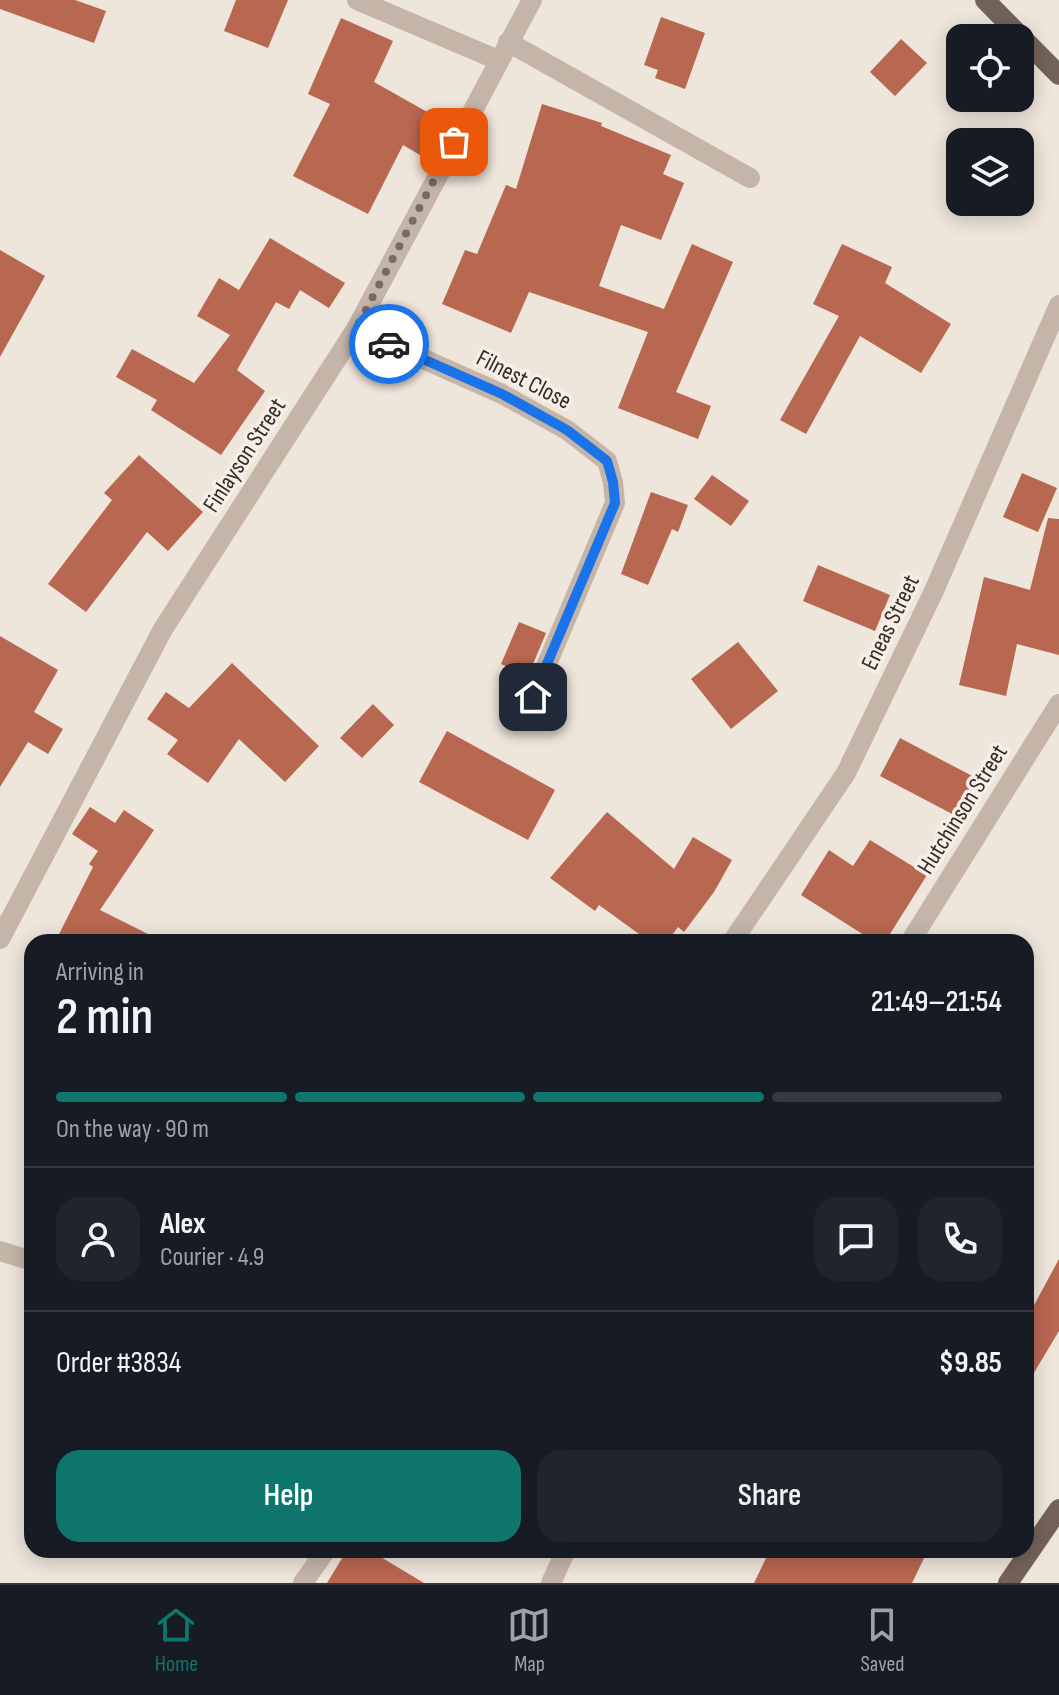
<!DOCTYPE html>
<html lang="en">
<head>
<meta charset="utf-8">
<style>
	:root { --surface:#171b24; --page:#20242c; --text:#f1f3f6; --muted:#9ea1a6; --line:#363941; --accent:#0f766e }
	body { margin:0; font-family:"Sofia Sans Condensed",sans-serif; background:var(--page); color:var(--text); height:100vh; display:flex; flex-direction:column; font-size:30px; white-space:nowrap }
	* { box-sizing:border-box; margin:0 }
	p { font-size:26px; color:var(--muted) }
	.icon { flex:none; width:44px; height:44px; fill:none; stroke:currentColor; stroke-width:2; stroke-linecap:round; stroke-linejoin:round }
	.map { position:relative; flex:1; overflow:hidden }
	.sheet { position:absolute; left:24px; top:934px; width:1010px; height:624px; display:flex; flex-direction:column; background:var(--surface); border-radius:24px; box-shadow:0 4px 20px #0003 }
	.sheet>* { flex:none }
	.fabs { position:absolute; left:946px; top:24px; display:grid; gap:16px }
	.fabs a { display:grid; place-items:center; width:88px; height:88px; border-radius:16px; background:var(--surface); box-shadow:0 4px 20px #0003; font-size:40px }
	.pin { position:absolute; display:grid; place-items:center; width:68px; height:68px; color:#fff; margin:-34px; border-radius:16px; box-shadow:0 4px 12px #0006 }
	.courier { position:absolute; display:grid; place-items:center; width:80px; height:80px; margin:-40px; border:6px solid #1a73e8; border-radius:50%; background:#fff; color:#222; box-shadow:0 2px 10px #0007 }
	.overview em { font-style:normal; font-weight:600 }
	.overview div { display:flex; flex-direction:column-reverse }
	.overview { display:flex; align-items:center; justify-content:space-between; height:136px; padding:0 32px }
	h1 { font-size:52px; font-weight:600; line-height:60px }
	.bar { display:grid; grid-template-columns:repeat(4,1fr); gap:12px 8px; align-content:center; height:96px; padding:0 32px }
	.bar i { height:10px; border-radius:6px; background:var(--line) }
	.bar .current { background:var(--accent) }
	.bar p { grid-column:span 4 }
	.line { display:flex; align-items:center; gap:20px; padding:0 32px; border-top:2px solid var(--line) }
	.line div { flex:1 }
	.round { display:grid; place-items:center; flex:none; width:84px; height:84px; border-radius:24px; background:var(--page) }
	.cta { display:flex; gap:16px; margin-top:auto; padding:16px 32px }
	.cta a { flex:1; height:92px; border-radius:24px; background:var(--accent); color:#fff; font-size:32px; font-weight:600; line-height:92px; text-align:center }
	.cta a+a { background:var(--page); color:var(--text) }
	.tabs { display:flex; justify-content:space-around; align-items:center; height:112px; border-top:2px solid var(--line); background:var(--surface); font-size:22px; color:var(--muted) }
	.tabs a { display:grid; justify-items:center; gap:4px }
	.tabs .current { color:var(--accent) }
	.map>svg:first-child { display:block }
	.building { fill:#b86750 }
	.lines { fill:none; stroke-linecap:round; stroke-linejoin:round }
	.minor { stroke:#c5b5a9; stroke-width:20 }
	.major { stroke:#73625a; stroke-width:20 }
	.done { stroke:#746c67; stroke-width:8; stroke-dasharray:0 14.4 }
	.route { stroke:#1a73e8; stroke-width:10 }
	.labels { text-anchor:middle; stroke-width:7; stroke-linejoin:round; paint-order:stroke }
	.street-label { font-size:24px; fill:#332b28; stroke:#f7efe7 }
</style>
</head>
<body>
<div class="map">
<svg width="1059" height="1583" viewBox="0 0 1059 1583">
	<rect width="100%" height="100%" fill="#eee5db"/>
	<g class="building">
		<polygon points="0,0 75,0 106,11 94,43 0,9"/>
		<polygon points="236,0 288,0 268,48 224,31"/>
		<polygon points="661,17 705,33 685,89 655,78 658,70 644,65"/>
		<polygon points="341,18 393,41 374,82 445,122 425,158 403,145 368,214 293,176 330,104 308,94"/>
		<polygon points="901,39 927,63 895,96 870,72"/>
		<polygon points="542,104 602,123 601,126 671,155 663,174 684,183 661,240 621,225 599,286 664,309 692,244 733,262 676,392 711,406 698,439 618,408 648,332 529,292 511,333 442,304 465,250 477,254 506,185 516,189"/>
		<polygon points="270,238 345,283 329,308 300,290 289,309 276,302 237,370 265,391 221,455 151,410 157,400 116,377 132,349 194,383 230,335 197,316 219,278 239,290"/>
		<polygon points="842,244 892,267 885,283 951,324 921,373 860,336 806,434 780,420 839,316 813,304"/>
		<polygon points="0,250 45,276 0,357"/>
		<polygon points="139,455 203,512 168,551 147,532 86,612 48,584 112,500 104,493"/>
		<polygon points="1022,473 1057,488 1038,532 1003,517"/>
		<polygon points="712,475 749,501 731,526 694,499"/>
		<polygon points="651,492 688,505 678,532 672,529 648,585 621,574"/>
		<polygon points="1048,518 1059,519 1059,655 1017,644 1006,696 959,685 984,577 1030,590"/>
		<polygon points="818,565 890,595 875,631 803,601"/>
		<polygon points="519,622 546,633 528,676 501,664"/>
		<polygon points="0,636 58,670 34,712 63,729 48,754 28,742 0,787"/>
		<polygon points="738,642 778,691 731,729 691,679"/>
		<polygon points="232,663 319,746 285,782 239,739 208,783 167,754 178,740 147,719 166,692 189,708"/>
		<polygon points="373,704 394,725 362,758 340,738"/>
		<polygon points="447,731 555,790 528,840 419,782"/>
		<polygon points="900,738 976,778 956,816 880,776"/>
		<polygon points="90,807 115,823 124,810 154,830 100,910 164,942 55,942 93,867 89,864 98,851 72,834"/>
		<polygon points="607,812 674,869 693,837 732,860 714,892 684,932 678,927 667,942 650,942 599,905 595,911 550,878"/>
		<polygon points="870,840 927,875 885,942 875,942 801,895 829,850 853,866"/>
		<polygon points="1059,1259 1059,1331 1026,1386 1026,1320"/>
		<polygon points="347,1550 369,1550 424,1583 327,1583"/>
		<polygon points="770,1550 928,1550 912,1583 754,1583"/>
	</g>
	<g class="lines">
		<g class="minor">
			<polyline points="357,0 498,60"/>
			<polyline points="508,42 750,178"/>
			<polyline points="356,329 502,394 567,430 607,461 613,482 615,503 533,697"/>
			<polyline points="0,939 163,629 356,329 532,0"/>
			<polyline points="732,942 846,773 933,593 1059,305"/>
			<polyline points="910,942 1059,704"/>
			<polyline points="0,1251 32,1261"/>
			<polyline points="303,1583 326,1550"/>
			<polyline points="551,1583 566,1550"/>
		</g>
		<g class="major">
			<polyline points="985,0 1059,75"/>
			<polyline points="1008,1583 1059,1509"/>
		</g>
	</g>
	<g class="lines">
		<polyline class="done" points="389,344 356,329 454,142"/>
		<polyline class="route" points="389,344 502,394 567,430 607,461 613,482 615,503 533,697"/>
	</g>
	<g class="labels">
		<g class="street-label">
			<text transform="translate(524 379) rotate(27)" y="8">Filnest Close</text>
			<text transform="translate(244 455) rotate(-57)" y="8">Finlayson Street</text>
			<text transform="translate(890 622) rotate(-64)" y="8">Eneas Street</text>
			<text transform="translate(962 809) rotate(-58)" y="8">Hutchinson Street</text>
		</g>
	</g>
</svg>
<div class="fabs">
<a><svg class="icon" aria-label="locate" viewBox="0 0 24 24"><circle cx="12" cy="12" r="6"/><path d="M12 2v4M12 18v4M2 12h4M18 12h4"/></svg></a>
<a><svg class="icon" aria-label="layers" viewBox="0 0 24 24"><path d="M12 4l9 5-9 5-9-5zM3 14l9 5 9-5"/></svg></a>
</div>
<div class="pin" style="left:454px;top:142px;background:#ea580c"><svg class="icon" aria-label="bag" viewBox="0 0 24 24"><path d="M5 8h14l-1 12H6zM9 8a3 3 0 0 1 6 0"/></svg></div>
<div class="pin" style="left:533px;top:697px;background:#1f2937"><svg class="icon" aria-label="home" viewBox="0 0 24 24"><path d="M3 11l9-7 9 7M6 9v11h12V9"/></svg></div>
<div class="courier" style="left:389px;top:344px"><svg class="icon" aria-label="car" viewBox="0 0 24 24"><path d="M5 17H2v-5l4-1 3-4h7l3 4 3 1v5h-3M9 17h6M6 11h13"/><circle cx="7" cy="17" r="2"/><circle cx="17" cy="17" r="2"/></svg></div>
<section class="sheet">
<div class="overview"><div><h1>2 min</h1><p>Arriving in</p></div><em>21:49–21:54</em></div>
<div class="bar"><i class="current"></i><i class="current"></i><i class="current"></i><i></i><p>On the way · 90 m</p></div>
<div class="line" style="height:144px"><a class="round"><svg class="icon" aria-label="person" viewBox="0 0 24 24"><circle cx="12" cy="8" r="4"/><path d="M4 21q1-7 8-7t8 7"/></svg></a><div><b>Alex</b><p>Courier · 4.9</p></div><a class="round"><svg class="icon" aria-label="chat" viewBox="0 0 24 24"><path d="M4 5h16v11H9l-5 4z"/></svg></a><a class="round"><svg class="icon" aria-label="phone" viewBox="0 0 24 24"><path d="M5 4h4l2 5-3 2q2 4 5 5l2-3 5 2v4C11 20 4 13 5 4z"/></svg></a></div>
<div class="line" style="height:104px"><div>Order #3834</div><b>$9.85</b></div>
<div class="cta"><a>Help</a><a>Share</a></div>
</section>
</div>
<nav class="tabs">
<a class="current"><svg class="icon" aria-label="home" viewBox="0 0 24 24"><path d="M3 11l9-7 9 7M6 9v11h12V9"/></svg>Home</a>
<a><svg class="icon" aria-label="map" viewBox="0 0 24 24"><path d="M3 6l6-2 6 2 6-2v14l-6 2-6-2-6 2zM9 4v14M15 6v14"/></svg>Map</a>
<a><svg class="icon" aria-label="saved" viewBox="0 0 24 24"><path d="M7 4h10v16l-5-4-5 4z"/></svg>Saved</a>
</nav>
</body>
</html>
